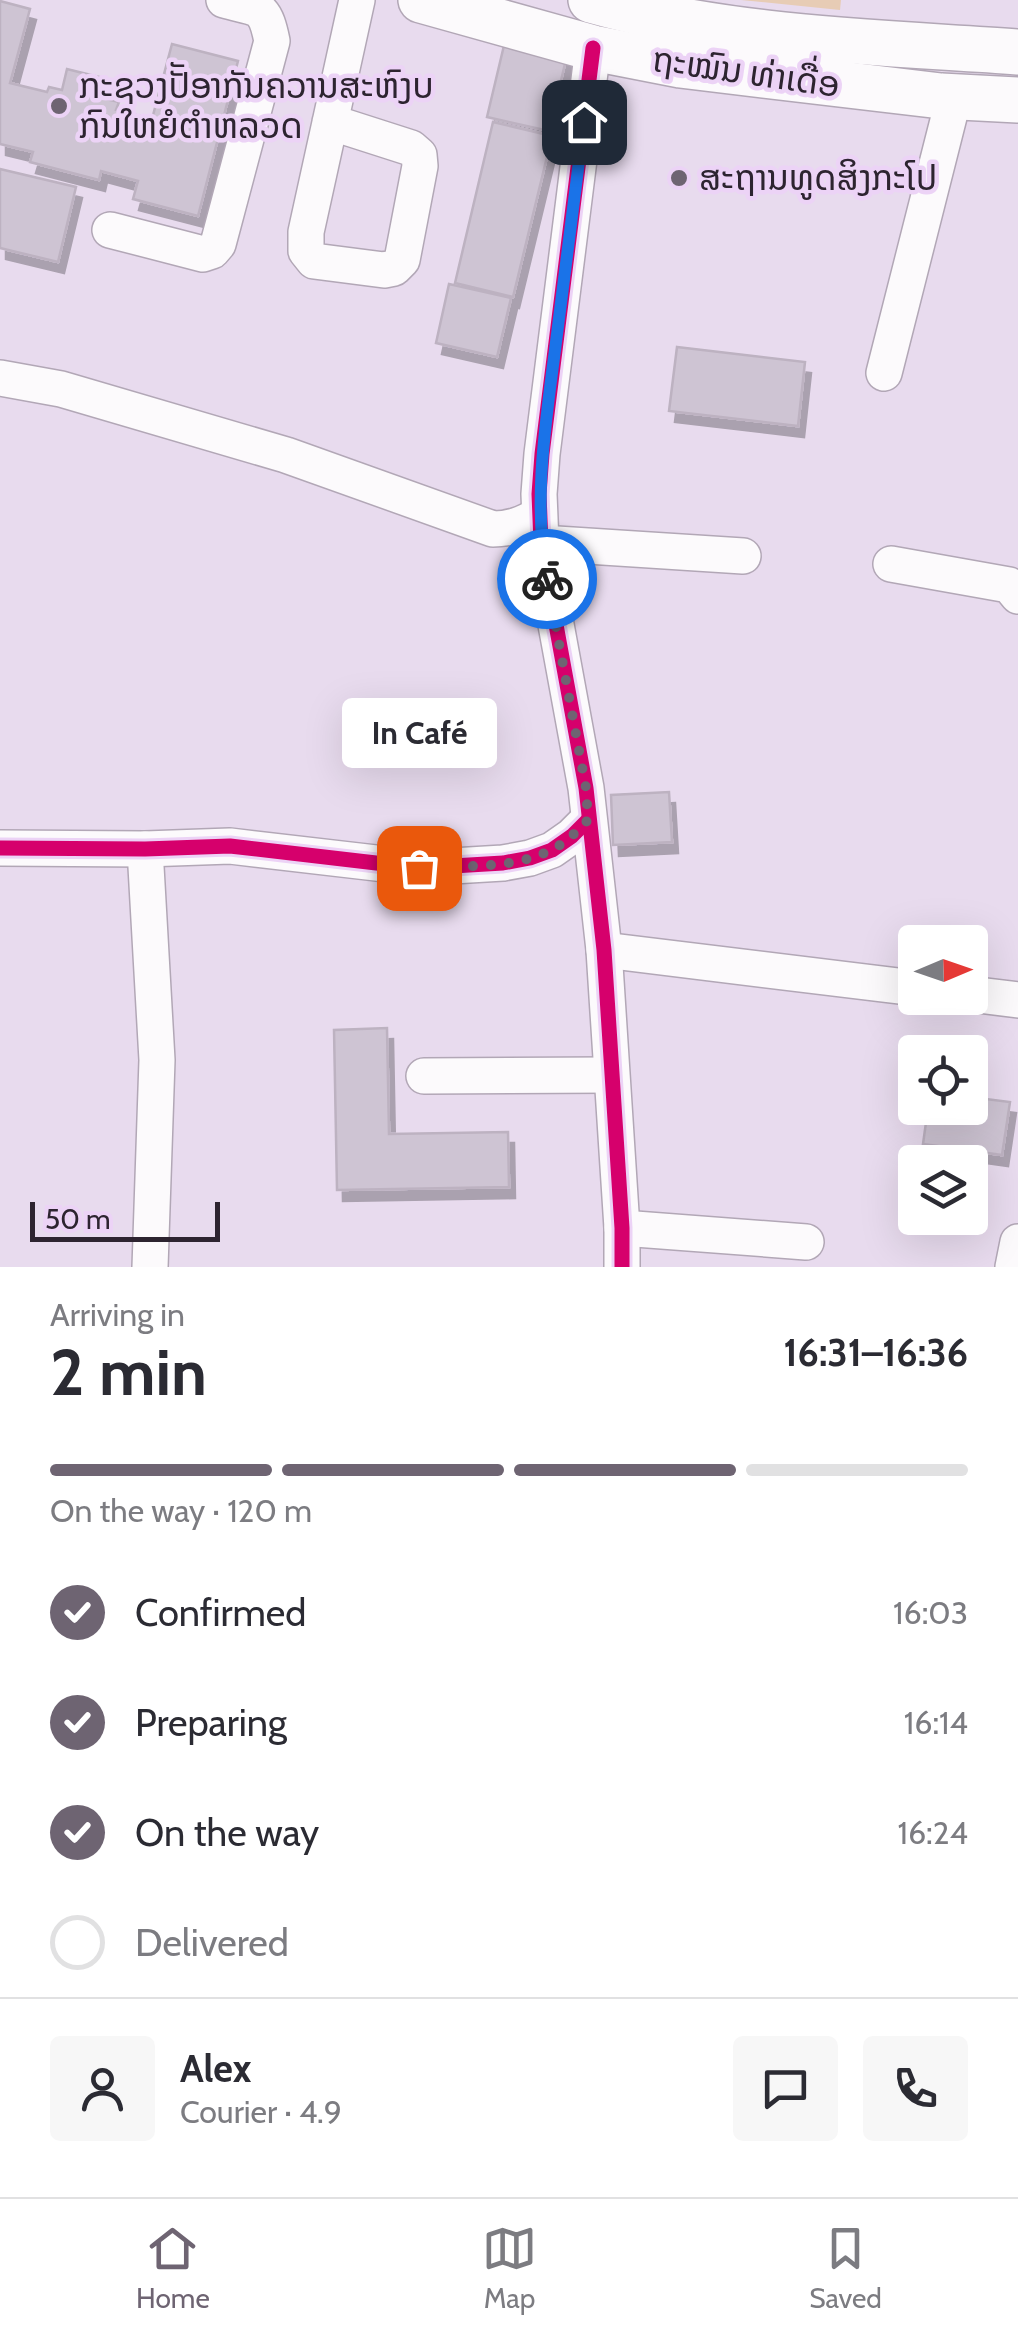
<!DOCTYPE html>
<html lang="en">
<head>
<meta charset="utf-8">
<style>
	:root { --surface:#fff; --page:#f7f7f7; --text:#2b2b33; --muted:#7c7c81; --line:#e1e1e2; --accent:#6e6472 }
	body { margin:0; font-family:Cabin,"Noto Sans Lao",sans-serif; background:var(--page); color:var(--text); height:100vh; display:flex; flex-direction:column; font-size:38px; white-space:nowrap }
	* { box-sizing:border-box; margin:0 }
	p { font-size:32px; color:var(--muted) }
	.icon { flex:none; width:55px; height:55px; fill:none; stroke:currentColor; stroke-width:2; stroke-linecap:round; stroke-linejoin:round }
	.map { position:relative; height:1267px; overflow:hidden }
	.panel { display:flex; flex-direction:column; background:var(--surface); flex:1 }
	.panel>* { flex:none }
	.needle { width:65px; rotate:88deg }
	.buttons { position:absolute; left:898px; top:925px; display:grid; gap:20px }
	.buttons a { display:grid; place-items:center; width:90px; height:90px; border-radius:10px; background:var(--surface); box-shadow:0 10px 40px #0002; font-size:50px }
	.scale { position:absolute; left:30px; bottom:25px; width:190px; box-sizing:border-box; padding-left:10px; border:5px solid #2d2430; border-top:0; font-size:28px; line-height:35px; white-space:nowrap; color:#2d2430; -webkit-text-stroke:8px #ecd3f6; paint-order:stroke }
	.pin { position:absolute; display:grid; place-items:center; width:85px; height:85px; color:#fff; margin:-42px; border-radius:20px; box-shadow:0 5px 15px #0006 }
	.courier { position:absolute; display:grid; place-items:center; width:100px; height:100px; margin:-50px; border:8px solid #1a73e8; border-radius:50%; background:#fff; color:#222; box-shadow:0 2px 12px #0007 }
	.bubble { position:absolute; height:70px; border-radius:10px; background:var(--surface); box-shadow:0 10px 40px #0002; font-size:32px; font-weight:700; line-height:70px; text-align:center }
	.head em { font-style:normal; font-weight:700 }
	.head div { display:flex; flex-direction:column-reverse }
	.head { display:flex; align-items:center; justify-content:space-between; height:170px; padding:0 50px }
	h1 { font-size:65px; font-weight:700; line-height:75px }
	.bar { display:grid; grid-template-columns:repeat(4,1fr); gap:15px 10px; align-content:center; height:120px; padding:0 50px }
	.bar i { height:12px; border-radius:8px; background:var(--line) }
	.bar .active { background:var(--accent) }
	.bar p { grid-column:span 4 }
	.line { display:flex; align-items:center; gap:25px; padding:0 50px; border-top:2px solid var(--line) }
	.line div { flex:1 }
	.round { display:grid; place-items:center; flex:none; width:105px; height:105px; border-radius:10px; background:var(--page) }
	ol { padding:0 50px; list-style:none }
	li { display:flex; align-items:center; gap:30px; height:110px }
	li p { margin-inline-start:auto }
	li .icon { padding:10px; border-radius:50%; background:var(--accent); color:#fff; stroke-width:4 }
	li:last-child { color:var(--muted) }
	li i { width:55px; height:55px; border:5px solid var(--line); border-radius:50% }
	.menu { display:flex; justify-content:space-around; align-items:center; height:140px; border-top:2px solid var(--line); background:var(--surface); font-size:28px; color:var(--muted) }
	.menu a { display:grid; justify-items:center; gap:5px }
	.menu .active { color:var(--accent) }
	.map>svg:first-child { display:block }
	.green { fill:#e7ccb5 }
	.building { fill:#cec4d3; stroke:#bdb2c1; stroke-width:2.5; filter:url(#shadow) }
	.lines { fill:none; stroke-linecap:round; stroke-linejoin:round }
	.minor-casing { stroke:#b2a7b6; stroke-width:38 }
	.major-casing { stroke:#b2a7b6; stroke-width:48 }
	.minor { stroke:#fcfafc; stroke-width:35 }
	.major { stroke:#fcfafc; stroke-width:45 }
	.cycleway-casing { stroke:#ecd3f6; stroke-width:21 }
	.cycleway { stroke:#d6006c; stroke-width:15 }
	.done { stroke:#6e6472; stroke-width:10; stroke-dasharray:0 18 }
	.route { stroke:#1a73e8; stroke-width:12 }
	.poi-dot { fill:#6e6472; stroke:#ecd3f6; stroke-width:4 }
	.labels { text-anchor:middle; stroke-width:9; stroke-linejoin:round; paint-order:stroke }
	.street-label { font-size:35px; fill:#2d2430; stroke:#ecd3f6 }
	.poi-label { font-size:35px; fill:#2d2430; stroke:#ecd3f6; text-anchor:start }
</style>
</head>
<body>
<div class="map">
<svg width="1018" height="1267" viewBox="0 0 1018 1267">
	<defs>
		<filter id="shadow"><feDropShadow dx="6" dy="11" stdDeviation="0" flood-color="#0004"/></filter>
	</defs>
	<rect width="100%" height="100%" fill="#e8dbee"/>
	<polygon class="green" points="741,0 841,0 840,10"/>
	<g class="building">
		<polygon points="0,1 30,9 10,83 47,92 49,87 62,90 67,69 111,80 106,99 119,102 116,110 152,119 172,44 238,61 198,216 133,199 138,181 101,171 99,180 30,162 33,152 0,144"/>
		<polygon points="506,37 568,51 549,131 487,117"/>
		<polygon points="493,122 552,136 513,297 455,283"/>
		<polygon points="0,169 76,187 58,262 0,248"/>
		<polygon points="449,284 511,298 497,357 436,343"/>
		<polygon points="677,347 805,362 798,426 669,411"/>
		<polygon points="669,792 672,842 613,845 611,795"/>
		<polygon points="387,1028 389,1134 508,1132 509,1187 337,1190 334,1030"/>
		<polygon points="970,1097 1010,1102 1002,1155 923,1144 928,1108 970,1108"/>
	</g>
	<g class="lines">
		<g class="minor-casing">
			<g id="minor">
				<polyline points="593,48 542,454 539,494 541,543 586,788 604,950 622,1228 622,1267"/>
				<polyline points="330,122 411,148 419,155 420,166 402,260 394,268 384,270 314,261 306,251 306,232 357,0"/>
				<path d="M110,230L203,254L212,251L218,244L272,41C264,3 259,10 224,0"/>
				<polyline points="884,373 954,97"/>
				<path d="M0,378L61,389L286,455L493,529C511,529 523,524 539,515"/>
				<polyline points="541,543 743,556"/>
				<polyline points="891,564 1009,585 1018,596"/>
				<polyline points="0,848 145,849 230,846 419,868 503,863 530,858 552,850 572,836 588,820"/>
				<polyline points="145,849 157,1060 150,1267"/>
				<polyline points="604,950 915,988"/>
				<polyline points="970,994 1018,1000"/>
				<polyline points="424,1076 611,1075"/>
				<polyline points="622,1228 806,1242"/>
				<polyline points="1013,1267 1018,1242"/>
			</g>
		</g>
		<g class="major-casing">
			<g id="major">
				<polyline points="421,0 593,48 680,65 941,96 1018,100"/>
				<path d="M591,0C729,39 876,42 1018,52"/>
			</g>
		</g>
		<use href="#minor" class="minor"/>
		<use href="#major" class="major"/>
		<g class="cycleway-casing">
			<g id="cycleway">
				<polyline points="593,48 542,454 539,494 541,543 586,788 604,950 622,1228 622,1267"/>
				<polyline points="0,848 145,849 230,846 419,868 503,863 530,858 552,850 572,836 588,820"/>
			</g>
		</g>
		<use href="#cycleway" class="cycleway"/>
	</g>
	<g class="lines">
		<path class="done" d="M419,868C462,865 512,870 551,850C566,843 577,831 588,820L586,788L547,579"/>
		<path class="route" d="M547,579C533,501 545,428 555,350C565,274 575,198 584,122"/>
	</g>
	<g class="poi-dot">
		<circle cx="59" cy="106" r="10"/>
		<circle cx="679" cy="178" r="10"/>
	</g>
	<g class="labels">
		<g class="street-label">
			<text transform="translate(746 72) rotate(8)" y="12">ຖະໝົນ ທ່າເດື່ອ</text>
		</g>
		<g class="poi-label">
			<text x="79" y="98">ກະຊວງປັັອາກັນຄວານສະຫົງບ<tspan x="79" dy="40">ກົນໃຫຍໍຕຳຫລວດ</tspan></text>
			<text x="699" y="190">ສະຖານທູດສິງກະໂປ</text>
		</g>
	</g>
</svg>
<div class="buttons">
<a><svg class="needle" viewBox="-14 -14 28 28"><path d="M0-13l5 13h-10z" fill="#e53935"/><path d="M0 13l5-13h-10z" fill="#7c7c81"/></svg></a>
<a><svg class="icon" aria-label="locate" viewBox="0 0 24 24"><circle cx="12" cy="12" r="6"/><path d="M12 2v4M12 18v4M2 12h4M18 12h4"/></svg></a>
<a><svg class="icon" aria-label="layers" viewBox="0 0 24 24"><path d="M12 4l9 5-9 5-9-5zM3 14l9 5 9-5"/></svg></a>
</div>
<div class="scale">50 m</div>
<div class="pin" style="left:419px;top:868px;background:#ea580c"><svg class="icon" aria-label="bag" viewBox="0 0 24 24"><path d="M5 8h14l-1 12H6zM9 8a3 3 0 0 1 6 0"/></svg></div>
<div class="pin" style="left:584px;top:122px;background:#1f2937"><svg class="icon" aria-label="home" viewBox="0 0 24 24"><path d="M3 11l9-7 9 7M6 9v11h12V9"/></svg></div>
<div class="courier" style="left:547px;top:579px"><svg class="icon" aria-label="bike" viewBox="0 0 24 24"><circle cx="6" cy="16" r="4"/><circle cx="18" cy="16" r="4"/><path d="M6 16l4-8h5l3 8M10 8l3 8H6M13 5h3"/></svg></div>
<div class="bubble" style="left:342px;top:698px;width:155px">In Café</div>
</div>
<section class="panel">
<div class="head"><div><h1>2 min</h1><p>Arriving in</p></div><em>16:31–16:36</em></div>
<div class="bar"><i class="active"></i><i class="active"></i><i class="active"></i><i></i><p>On the way · 120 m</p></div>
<ol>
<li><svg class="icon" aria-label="check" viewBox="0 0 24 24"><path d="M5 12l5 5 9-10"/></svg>Confirmed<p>16:03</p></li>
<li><svg class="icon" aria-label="check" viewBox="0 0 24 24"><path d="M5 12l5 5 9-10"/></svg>Preparing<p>16:14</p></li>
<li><svg class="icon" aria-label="check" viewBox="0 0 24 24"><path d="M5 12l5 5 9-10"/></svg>On the way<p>16:24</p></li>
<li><i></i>Delivered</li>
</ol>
<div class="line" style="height:180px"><a class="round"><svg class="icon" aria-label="person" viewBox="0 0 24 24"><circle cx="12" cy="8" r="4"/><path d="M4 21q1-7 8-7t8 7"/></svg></a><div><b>Alex</b><p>Courier · 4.9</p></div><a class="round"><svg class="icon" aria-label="chat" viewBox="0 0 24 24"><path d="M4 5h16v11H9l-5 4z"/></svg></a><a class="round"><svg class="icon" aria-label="phone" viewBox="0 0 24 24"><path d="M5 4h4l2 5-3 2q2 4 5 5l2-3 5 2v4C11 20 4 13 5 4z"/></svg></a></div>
</section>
<nav class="menu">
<a class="active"><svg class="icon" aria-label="home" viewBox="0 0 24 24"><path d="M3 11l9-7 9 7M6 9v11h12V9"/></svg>Home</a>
<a><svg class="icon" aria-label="map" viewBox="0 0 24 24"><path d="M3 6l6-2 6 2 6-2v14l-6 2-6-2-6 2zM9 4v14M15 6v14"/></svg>Map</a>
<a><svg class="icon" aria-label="saved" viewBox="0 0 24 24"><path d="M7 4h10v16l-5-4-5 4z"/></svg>Saved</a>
</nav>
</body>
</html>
